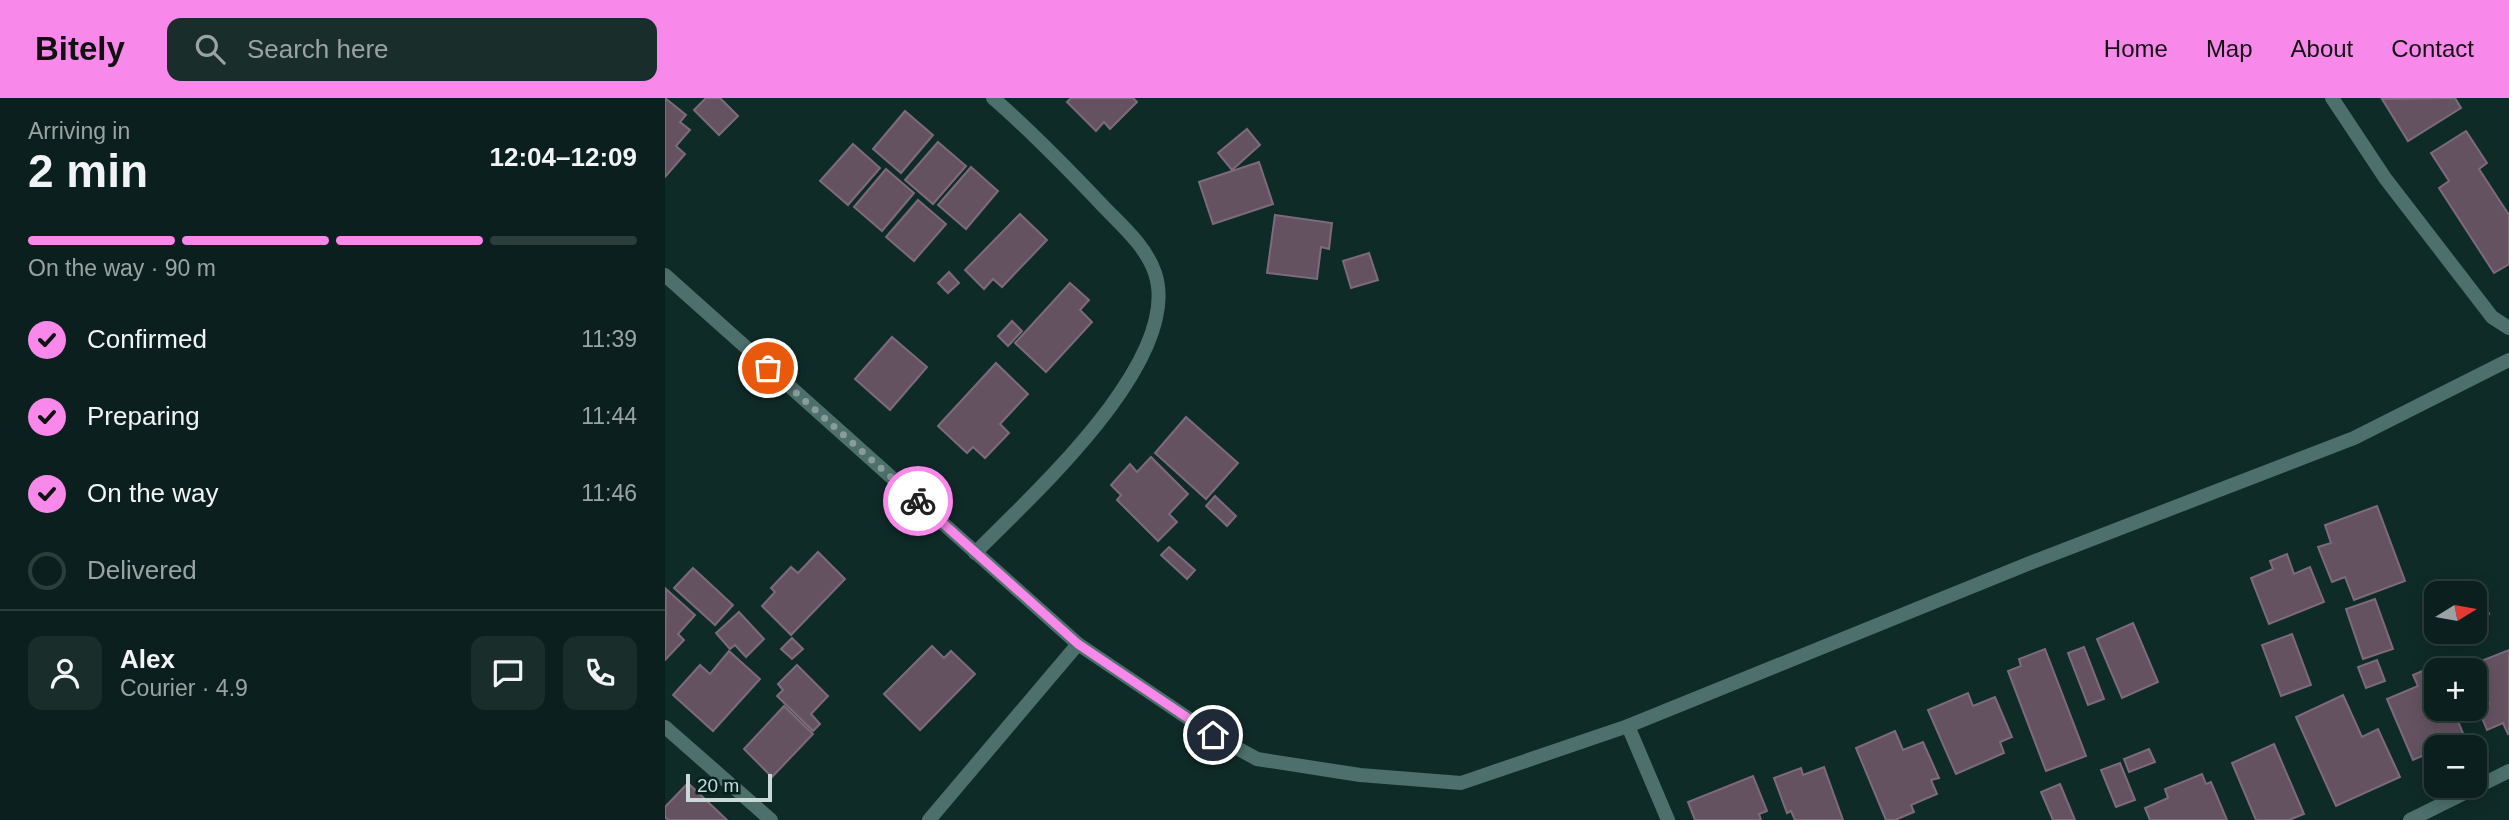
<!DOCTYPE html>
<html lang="en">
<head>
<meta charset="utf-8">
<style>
	:root { --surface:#0b201e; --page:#192d2b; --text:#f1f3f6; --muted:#9aa3a4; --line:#2b3e3c; --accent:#f888ea }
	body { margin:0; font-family:Arial,sans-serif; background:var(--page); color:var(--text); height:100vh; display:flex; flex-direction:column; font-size:26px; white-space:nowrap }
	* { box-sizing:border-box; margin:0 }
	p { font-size:23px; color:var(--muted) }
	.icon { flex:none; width:38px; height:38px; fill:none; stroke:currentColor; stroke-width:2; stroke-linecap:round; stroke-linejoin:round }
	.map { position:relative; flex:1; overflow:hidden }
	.panel { display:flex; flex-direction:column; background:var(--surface); width:665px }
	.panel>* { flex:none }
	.needle { width:46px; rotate:79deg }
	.controls { position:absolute; left:1759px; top:483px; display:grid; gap:14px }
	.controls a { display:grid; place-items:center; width:63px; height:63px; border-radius:14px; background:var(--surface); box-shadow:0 4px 18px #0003,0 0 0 2px var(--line); font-size:35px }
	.scale { position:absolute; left:21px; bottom:18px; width:86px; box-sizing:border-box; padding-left:7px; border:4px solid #c9d9d7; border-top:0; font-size:19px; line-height:24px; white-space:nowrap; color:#c9d9d7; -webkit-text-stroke:5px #04211f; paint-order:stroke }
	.pin { position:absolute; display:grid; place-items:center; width:60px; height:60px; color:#fff; margin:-30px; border:4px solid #fff; border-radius:50%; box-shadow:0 2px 7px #0007 }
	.courier { position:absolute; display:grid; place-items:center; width:70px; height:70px; margin:-35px; border:5px solid #f888ea; border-radius:50%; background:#fff; color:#222; box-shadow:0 2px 9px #0007 }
	.overview em { font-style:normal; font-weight:800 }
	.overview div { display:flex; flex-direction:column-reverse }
	.overview { display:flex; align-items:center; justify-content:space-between; height:119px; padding:0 28px }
	h1 { font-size:46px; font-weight:800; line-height:52px }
	.bar { display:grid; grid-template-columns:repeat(4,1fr); gap:10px 7px; align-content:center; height:84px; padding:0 28px }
	.bar i { height:9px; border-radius:5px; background:var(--line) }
	.bar .current { background:var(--accent) }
	.bar p { grid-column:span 4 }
	.line { display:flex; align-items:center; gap:18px; padding:0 28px; border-top:2px solid var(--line) }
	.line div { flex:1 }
	.round { display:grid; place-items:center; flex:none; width:74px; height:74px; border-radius:14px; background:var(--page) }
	ol { padding:0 28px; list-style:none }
	li { display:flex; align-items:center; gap:21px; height:77px }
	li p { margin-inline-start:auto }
	li .icon { padding:7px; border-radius:50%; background:var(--accent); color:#111; stroke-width:4 }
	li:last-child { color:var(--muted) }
	li i { width:38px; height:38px; border:4px solid var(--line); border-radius:50% }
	header { display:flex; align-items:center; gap:42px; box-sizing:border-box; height:98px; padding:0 35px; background:var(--accent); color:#111 }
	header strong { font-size:33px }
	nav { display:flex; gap:38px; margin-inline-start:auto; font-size:24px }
	.search { width:490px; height:63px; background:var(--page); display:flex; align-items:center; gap:18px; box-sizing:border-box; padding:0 24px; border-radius:14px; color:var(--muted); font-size:26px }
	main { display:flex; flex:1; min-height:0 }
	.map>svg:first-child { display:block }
	.building { fill:#645261; stroke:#7d6a7a; stroke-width:2 }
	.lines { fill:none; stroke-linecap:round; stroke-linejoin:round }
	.minor { stroke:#4d706c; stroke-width:14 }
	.done { stroke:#889c9a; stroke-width:7; stroke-dasharray:0 12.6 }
	.route { stroke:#f888ea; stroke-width:9 }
</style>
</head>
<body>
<header>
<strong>Bitely</strong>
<div class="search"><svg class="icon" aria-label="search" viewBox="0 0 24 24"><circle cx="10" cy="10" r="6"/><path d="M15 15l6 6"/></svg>Search here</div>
<nav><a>Home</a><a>Map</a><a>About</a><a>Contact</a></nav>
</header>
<main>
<section class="panel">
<div class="overview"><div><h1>2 min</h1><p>Arriving in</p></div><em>12:04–12:09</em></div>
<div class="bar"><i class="current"></i><i class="current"></i><i class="current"></i><i></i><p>On the way · 90 m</p></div>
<ol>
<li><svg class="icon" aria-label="check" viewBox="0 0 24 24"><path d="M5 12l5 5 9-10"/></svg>Confirmed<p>11:39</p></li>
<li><svg class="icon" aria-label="check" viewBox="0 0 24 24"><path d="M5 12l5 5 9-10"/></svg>Preparing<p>11:44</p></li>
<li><svg class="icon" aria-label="check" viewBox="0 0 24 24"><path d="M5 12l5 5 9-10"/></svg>On the way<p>11:46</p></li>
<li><i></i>Delivered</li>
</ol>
<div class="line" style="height:126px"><a class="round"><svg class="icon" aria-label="person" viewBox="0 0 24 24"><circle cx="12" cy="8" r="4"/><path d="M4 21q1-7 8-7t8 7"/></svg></a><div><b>Alex</b><p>Courier · 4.9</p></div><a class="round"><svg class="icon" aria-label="chat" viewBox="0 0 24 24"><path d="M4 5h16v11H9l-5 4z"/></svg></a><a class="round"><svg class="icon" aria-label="phone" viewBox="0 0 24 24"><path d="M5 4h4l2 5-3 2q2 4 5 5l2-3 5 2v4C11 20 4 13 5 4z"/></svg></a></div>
</section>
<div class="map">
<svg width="1844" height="722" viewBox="0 0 1844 722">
	<rect width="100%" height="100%" fill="#0f2b28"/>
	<g class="building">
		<polygon points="0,0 21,17 15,24 25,32 11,48 20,56 0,79"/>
		<polygon points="41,0 55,0 73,18 54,37 29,12"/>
		<polygon points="406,0 468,0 472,4 445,31 439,24 431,33 402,4"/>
		<polygon points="1790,0 1796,10 1743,43 1717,1"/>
		<polygon points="240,13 268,37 236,75 208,51"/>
		<polygon points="582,31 595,47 567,72 553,55"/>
		<polygon points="1801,33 1822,65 1814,71 1844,117 1844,166 1829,175 1774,90 1784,83 1766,55"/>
		<polygon points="273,44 301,68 268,106 240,82"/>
		<polygon points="188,46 215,70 183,107 155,83"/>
		<polygon points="594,64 608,106 548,126 534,84"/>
		<polygon points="306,69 333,93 301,131 273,107"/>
		<polygon points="221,71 249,95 217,133 189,109"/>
		<polygon points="253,102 281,126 249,163 221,139"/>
		<polygon points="355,116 382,142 337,189 328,181 319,191 300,172"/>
		<polygon points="610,117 667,125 664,151 656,149 652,181 602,175"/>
		<polygon points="704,155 713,182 686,190 678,163"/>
		<polygon points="284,174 294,185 283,195 273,185"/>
		<polygon points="405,185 424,202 415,212 427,224 381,274 350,245"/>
		<polygon points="347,223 357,233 343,248 333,238"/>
		<polygon points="227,239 262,269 225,312 190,281"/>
		<polygon points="331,265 363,296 335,326 344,335 320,360 308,349 302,355 273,328"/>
		<polygon points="521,319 573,365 541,401 490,355"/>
		<polygon points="486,359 523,396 504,416 512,424 493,443 452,402 456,397 446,387 465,366 472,374"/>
		<polygon points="550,398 571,418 562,428 541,408"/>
		<polygon points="1712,408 1740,483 1689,502 1680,479 1667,484 1653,449 1666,445 1660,427"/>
		<polygon points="504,449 530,472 522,481 496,457"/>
		<polygon points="153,454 180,481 126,537 97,508 110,494 106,490 126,469 133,475"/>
		<polygon points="1622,456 1629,476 1645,469 1659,504 1604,526 1586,480 1608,471 1605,463"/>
		<polygon points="28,470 68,507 50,527 9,490"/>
		<polygon points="1,491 30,517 13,536 19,542 0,562"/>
		<polygon points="1710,501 1728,551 1698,561 1681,511"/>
		<polygon points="1819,502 1824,516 1810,521 1810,505"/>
		<polygon points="74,514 99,541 81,559 70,547 65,551 51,535"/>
		<polygon points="1468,525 1493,584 1457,600 1432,541"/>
		<polygon points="1627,536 1646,587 1616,598 1597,547"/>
		<polygon points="127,540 138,551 127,561 116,551"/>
		<polygon points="267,548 279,560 286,553 310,576 255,632 219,596"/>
		<polygon points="1419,549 1439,601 1423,607 1403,555"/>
		<polygon points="1380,551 1421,658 1381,673 1343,573 1356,568 1354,561"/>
		<polygon points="1844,552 1844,635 1843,636 1838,625 1822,632 1813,610 1824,606 1820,594 1813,597 1810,587 1810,573 1814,572 1811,565"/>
		<polygon points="64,553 95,581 48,633 8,597 35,567 45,576"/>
		<polygon points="1712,562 1720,583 1701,590 1693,569"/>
		<polygon points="1778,564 1782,572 1771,572 1771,611 1798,611 1801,617 1792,621 1800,640 1771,649 1771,652 1748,662 1722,601 1753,588 1748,577"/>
		<polygon points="132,567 163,598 146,616 155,626 148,633 112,598 118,592 113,586"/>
		<polygon points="1303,595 1308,608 1330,599 1347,639 1335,644 1339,655 1291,676 1263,612"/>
		<polygon points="1678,597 1697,639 1713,631 1735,679 1671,708 1631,619"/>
		<polygon points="119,608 148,636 107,679 79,651"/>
		<polygon points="1230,633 1238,652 1258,644 1274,680 1266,682 1272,696 1246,707 1249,714 1230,722 1221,722 1191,650"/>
		<polygon points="1609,646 1639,716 1624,722 1591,722 1567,665"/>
		<polygon points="1484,651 1490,664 1464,674 1459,661"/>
		<polygon points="1455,665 1470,702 1451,709 1436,672"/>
		<polygon points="1159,669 1178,722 1130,722 1126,713 1122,715 1109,680 1136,670 1138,677"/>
		<polygon points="1537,676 1541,686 1546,684 1562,722 1485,722 1480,710 1503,700 1500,691"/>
		<polygon points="1088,678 1102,713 1094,716 1096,722 1030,722 1023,704"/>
		<polygon points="23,685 62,722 3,722 0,719 0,709"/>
		<polygon points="1395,686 1410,722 1388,722 1376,694"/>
	</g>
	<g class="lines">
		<g class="minor">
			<polyline points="1667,0 1720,80 1827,219 1844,230"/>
			<polyline points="0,177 413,546 548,637 592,661 695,677 796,685 963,628 1365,465 1689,340 1844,262"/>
			<path d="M310,455C366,398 519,262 490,175C481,148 456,127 438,108C402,70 367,34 328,0"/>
			<polyline points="963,628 1003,722"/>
			<polyline points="0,629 106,722"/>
			<polyline points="264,722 413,546"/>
			<polyline points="1745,722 1844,673"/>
		</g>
	</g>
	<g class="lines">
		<polyline class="done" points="103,270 253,403"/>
		<polyline class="route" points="253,403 413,546 548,637"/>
	</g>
</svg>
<div class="controls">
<a><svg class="needle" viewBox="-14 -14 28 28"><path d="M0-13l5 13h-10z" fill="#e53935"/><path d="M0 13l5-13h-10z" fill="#9aa3a4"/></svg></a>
<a>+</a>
<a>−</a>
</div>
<div class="scale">20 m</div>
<div class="pin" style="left:103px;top:270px;background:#ea580c"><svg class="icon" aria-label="bag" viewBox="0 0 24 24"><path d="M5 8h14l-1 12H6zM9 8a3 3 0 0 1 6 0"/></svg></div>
<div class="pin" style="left:548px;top:637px;background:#1f2937"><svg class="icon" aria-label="home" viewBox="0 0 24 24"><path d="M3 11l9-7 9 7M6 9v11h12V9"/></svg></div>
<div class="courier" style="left:253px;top:403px"><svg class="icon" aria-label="bike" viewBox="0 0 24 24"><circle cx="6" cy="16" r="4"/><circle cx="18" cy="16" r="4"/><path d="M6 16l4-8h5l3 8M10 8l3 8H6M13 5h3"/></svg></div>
</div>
</main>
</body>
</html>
